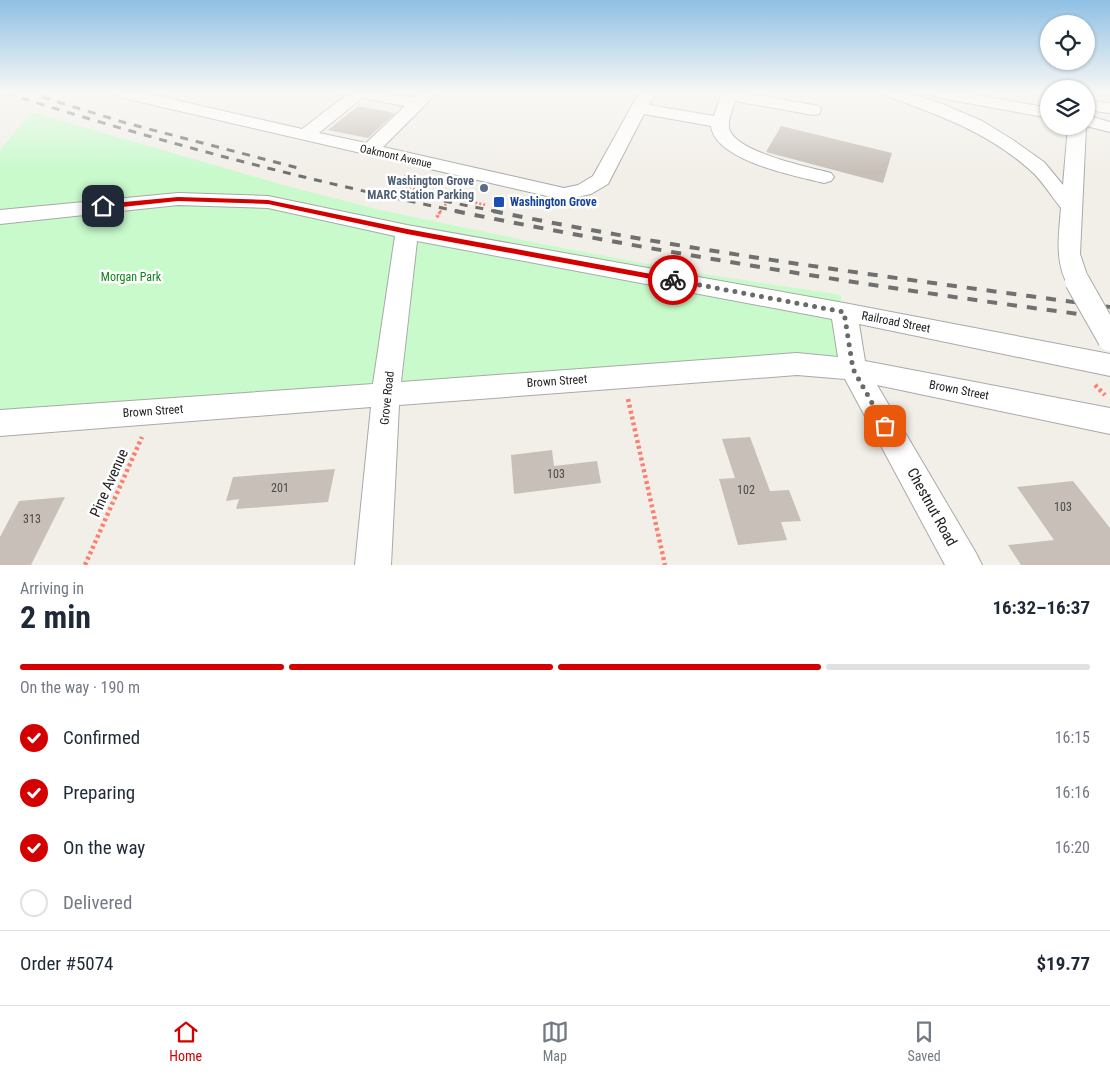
<!DOCTYPE html>
<html lang="en">
<head>
<meta charset="utf-8">
<style>
	:root { --surface:#fff; --page:#f6f6f7; --text:#1f2937; --muted:#747a83; --line:#e0e1e3; --accent:#d40000 }
	body { margin:0; font-family:"Roboto Condensed",sans-serif; background:var(--page); color:var(--text); height:100vh; display:flex; flex-direction:column; font-size:19px; white-space:nowrap }
	* { box-sizing:border-box; margin:0 }
	p { font-size:16px; color:var(--muted) }
	.icon { flex:none; width:28px; height:28px; fill:none; stroke:currentColor; stroke-width:2; stroke-linecap:round; stroke-linejoin:round }
	.map { position:relative; height:565px; overflow:hidden }
	.drawer { display:flex; flex-direction:column; background:var(--surface); flex:1 }
	.drawer>* { flex:none }
	.buttons { position:absolute; left:1040px; top:15px; display:grid; gap:10px }
	.buttons a { display:grid; place-items:center; width:55px; height:55px; border-radius:50%; background:var(--surface); box-shadow:0 1px 4px #0004; font-size:25px }
	.pin { position:absolute; display:grid; place-items:center; width:42px; height:42px; color:#fff; margin:-21px; border-radius:10px; box-shadow:0 2px 8px #0006 }
	.courier { position:absolute; display:grid; place-items:center; width:50px; height:50px; margin:-25px; border:4px solid #d40000; border-radius:50%; background:#fff; color:#222; box-shadow:0 1px 6px #0007 }
	.head em { font-style:normal; font-weight:700 }
	.head div { display:flex; flex-direction:column-reverse }
	.head { display:flex; align-items:center; justify-content:space-between; height:85px; padding:0 20px }
	h1 { font-size:32px; font-weight:700; line-height:38px }
	.bar { display:grid; grid-template-columns:repeat(4,1fr); gap:8px 5px; align-content:center; height:60px; padding:0 20px }
	.bar i { height:6px; border-radius:4px; background:var(--line) }
	.bar .current { background:var(--accent) }
	.bar p { grid-column:span 4 }
	.line { display:flex; align-items:center; gap:12px; padding:0 20px; border-top:1px solid var(--line) }
	.line div { flex:1 }
	ol { padding:0 20px; list-style:none }
	li { display:flex; align-items:center; gap:15px; height:55px }
	li p { margin-inline-start:auto }
	li .icon { padding:5px; border-radius:50%; background:var(--accent); color:#fff; stroke-width:4 }
	li:last-child { color:var(--muted) }
	li i { width:28px; height:28px; border:2px solid var(--line); border-radius:50% }
	.tab-bar { display:flex; justify-content:space-around; align-items:center; height:70px; border-top:1px solid var(--line); background:var(--surface); font-size:14px; color:var(--muted) }
	.tab-bar a { display:grid; justify-items:center; gap:2px }
	.tab-bar .current { color:var(--accent) }
	.map>svg:first-child { display:block }
	.park { fill:#c8facc }
	.building { fill:#c7bfb8 }
	.lines { fill:none; stroke-linecap:round; stroke-linejoin:round }
	.minor-casing { stroke:#a9a9a9; stroke-width:2 }
	.path-far2 { stroke:#fa8072; stroke-width:2.5; stroke-dasharray:2 2; stroke-linecap:butt }
	.path-far1 { stroke:#fa8072; stroke-width:3; stroke-dasharray:2.5 2.5; stroke-linecap:butt }
	.path { stroke:#fa8072; stroke-width:4.5; stroke-dasharray:3 3; stroke-linecap:butt }
	.minor { fill:#fff; fill-rule:evenodd }
	.rail-far1 { stroke:#707070; stroke-width:3; stroke-dasharray:8 8; stroke-linecap:butt }
	.rail { stroke:#707070; stroke-width:4; stroke-dasharray:10 10; stroke-linecap:butt }
	.minor-bridge-casing { stroke:#a9a9a9; stroke-width:26; stroke-linecap:butt }
	.minor-bridge { stroke:#fff; stroke-width:24 }
	.route { fill:#d40000 }
	.done { stroke:#6b6a68; stroke-width:5; stroke-dasharray:0 9 }
	.service-dot { fill:#5c6f8a; stroke:#fff; stroke-width:2 }
	.transit-dot { fill:#1a4fb4; stroke:#fff; stroke-width:2 }
	.labels { text-anchor:middle; stroke-width:5; stroke-linejoin:round; paint-order:stroke }
	.far-street-label { font-size:11px; fill:#222; stroke:#fff }
	.service-label { font-size:12px; font-weight:bold; fill:#4e5e75; stroke:#fff; text-anchor:end }
	.transit-label { font-size:12px; font-weight:bold; fill:#164399; stroke:#fff; text-anchor:start }
	.park-label { font-size:12px; fill:#0c8416; stroke:#fff }
	.street-label { font-size:12px; fill:#222; stroke:#fff }
	.near-number-label { font-size:12px; fill:#4b4948 }
	.near-street-label { font-size:15px; fill:#222; stroke:#fff }
</style>
</head>
<body>
<div class="map">
<svg width="1110" height="565" viewBox="0 0 1110 565">
	<rect width="100%" height="100%" fill="#f2efe9"/>
	<polygon class="park" points="32,112 283,185 380,210 542,244 684,271 841,295 842,358 0,418 0,150"/>
	<g class="building">
		<polygon points="358,106 395,113 368,138 328,130"/>
		<polygon points="781,126 892,153 883,183 766,152"/>
		<polygon points="750,437 770,491 789,490 801,521 781,522 787,540 738,545 719,479 735,478 722,439"/>
		<polygon points="552,450 554,466 597,461 601,483 514,494 511,455"/>
		<polygon points="335,469 328,502 236,509 239,499 226,501 233,477"/>
		<polygon points="1073,481 1110,528 1110,565 1021,565 1008,545 1054,540 1017,487"/>
		<polygon points="65,497 31,565 0,565 0,537 19,501"/>
	</g>
	<g class="lines">
		<g class="minor-casing">
			<g id="minor">
				<path d="M115,93H145L302,129L349,93H387L414,98L419,93H437L383,147L564,188L578,185L593,176L639,93H655L649,105L714,116L722,93H746L819,106L821,110L819,114L813,115L735,101C733,109 726,122 730,131C740,153 808,167 831,173L834,177L831,181L824,183C796,176 715,161 711,126L644,114L608,184L591,194L564,200L123,98L117,96ZM362,98L405,106L366,143L319,133Z"/>
				<path d="M884,93H909L940,103L982,121L1013,140L1044,162L1063,185L1068,126H1086L1080,254L1089,281L1085,287L1077,289L1069,287C1054,262 1059,235 1061,208C1051,196 1042,180 1030,170C989,133 937,114 886,96Z"/>
				<polygon points="932,93 968,93 1049,108 1049,118 940,98 934,96"/>
				<polygon points="1086,100 1110,103 1110,113 1086,110"/>
				<polygon points="1086,115 1110,122 1110,132 1086,126"/>
				<path d="M178,193L268,196L407,225L844,303L1110,354V376L859,324L865,361L1110,408V434L877,385L976,553L982,565H945L845,379L797,375L399,405L391,565H355L371,407L0,436V410L373,384L395,236L268,208L178,205L0,224V210ZM417,241L832,319L838,357L797,353L401,382Z"/>
			</g>
		</g>
		<g class="path-far2">
			<polyline points="406,175 400,182 409,188 486,205"/>
			<polyline points="440,212 451,197"/>
		</g>
		<polyline class="path-far1" points="439,217 437,216 441,211"/>
		<g class="path">
			<polyline points="1095,385 1105,395"/>
			<polyline points="628,399 665,565"/>
			<polyline points="85,565 142,437"/>
		</g>
		<use href="#minor" class="minor"/>
		<g class="rail-far1">
			<path d="M6,93C156,141 307,181 462,212"/>
			<polyline points="42,97 126,123 298,168"/>
			<polyline points="444,201 499,212"/>
		</g>
		<g class="rail">
			<path d="M455,211C672,255 890,290 1110,318"/>
			<path d="M493,211C697,253 904,279 1110,307"/>
		</g>
		<g class="minor-bridge-casing">
			<polyline id="minor-bridge" points="1077,281 1110,339"/>
		</g>
		<use href="#minor-bridge" class="minor-bridge"/>
	</g>
	<linearGradient id="sky" x2="0" y2="1"><stop stop-color="#8fc0e4"/><stop offset="0.54" stop-color="#f9f8f5"/><stop offset="1" stop-color="#f9f8f5" stop-opacity="0"/></linearGradient>
	<rect width="1110" height="172" fill="url(#sky)"/>
	<polygon class="route" points="178,197 268,200 407,229 673,278 677,280 673,283 407,234 268,204 178,201 103,209 99,206 103,204"/>
	<g class="lines">
		<polyline class="done" points="673,280 844,312 853,369 885,426"/>
	</g>
	<circle class="service-dot" cx="484" cy="188" r="5"/>
	<rect class="transit-dot" x="493" y="196" width="12" height="12" rx="2.5"/>
	<g class="labels">
		<g class="far-street-label">
			<text transform="translate(396 156) rotate(13)" y="4">Oakmont Avenue</text>
		</g>
		<g class="service-label">
			<text x="474" y="185">Washington Grove<tspan x="474" dy="14">MARC Station Parking</tspan></text>
		</g>
		<g class="transit-label">
			<text x="510" y="206">Washington Grove</text>
		</g>
		<g class="park-label">
			<text x="131" y="281">Morgan Park</text>
		</g>
		<g class="street-label">
			<text transform="translate(896 322) rotate(11)" y="4">Railroad Street</text>
			<text transform="translate(557 381) rotate(-4)" y="4">Brown Street</text>
			<text transform="translate(959 390) rotate(11)" y="4">Brown Street</text>
			<text transform="translate(387 398) rotate(-84)" y="4">Grove Road</text>
			<text transform="translate(153 411) rotate(-4)" y="4">Brown Street</text>
		</g>
		<g class="near-number-label">
			<text x="556" y="478">103</text>
			<text x="280" y="492">201</text>
			<text x="746" y="494">102</text>
			<text x="1063" y="511">103</text>
			<text x="32" y="523">313</text>
		</g>
		<g class="near-street-label">
			<text transform="translate(109 483) rotate(-66)" y="5">Pine Avenue</text>
			<text transform="translate(932 507) rotate(61)" y="5">Chestnut Road</text>
		</g>
	</g>
</svg>
<div class="buttons">
<a><svg class="icon" aria-label="locate" viewBox="0 0 24 24"><circle cx="12" cy="12" r="6"/><path d="M12 2v4M12 18v4M2 12h4M18 12h4"/></svg></a>
<a><svg class="icon" aria-label="layers" viewBox="0 0 24 24"><path d="M12 4l9 5-9 5-9-5zM3 14l9 5 9-5"/></svg></a>
</div>
<div class="pin" style="left:885px;top:426px;background:#ea580c"><svg class="icon" aria-label="bag" viewBox="0 0 24 24"><path d="M5 8h14l-1 12H6zM9 8a3 3 0 0 1 6 0"/></svg></div>
<div class="pin" style="left:103px;top:206px;background:#1f2937"><svg class="icon" aria-label="home" viewBox="0 0 24 24"><path d="M3 11l9-7 9 7M6 9v11h12V9"/></svg></div>
<div class="courier" style="left:673px;top:280px"><svg class="icon" aria-label="bike" viewBox="0 0 24 24"><circle cx="6" cy="16" r="4"/><circle cx="18" cy="16" r="4"/><path d="M6 16l4-8h5l3 8M10 8l3 8H6M13 5h3"/></svg></div>
</div>
<section class="drawer">
<div class="head"><div><h1>2 min</h1><p>Arriving in</p></div><em>16:32–16:37</em></div>
<div class="bar"><i class="current"></i><i class="current"></i><i class="current"></i><i></i><p>On the way · 190 m</p></div>
<ol>
<li><svg class="icon" aria-label="check" viewBox="0 0 24 24"><path d="M5 12l5 5 9-10"/></svg>Confirmed<p>16:15</p></li>
<li><svg class="icon" aria-label="check" viewBox="0 0 24 24"><path d="M5 12l5 5 9-10"/></svg>Preparing<p>16:16</p></li>
<li><svg class="icon" aria-label="check" viewBox="0 0 24 24"><path d="M5 12l5 5 9-10"/></svg>On the way<p>16:20</p></li>
<li><i></i>Delivered</li>
</ol>
<div class="line" style="height:65px"><div>Order #5074</div><b>$19.77</b></div>
</section>
<nav class="tab-bar">
<a class="current"><svg class="icon" aria-label="home" viewBox="0 0 24 24"><path d="M3 11l9-7 9 7M6 9v11h12V9"/></svg>Home</a>
<a><svg class="icon" aria-label="map" viewBox="0 0 24 24"><path d="M3 6l6-2 6 2 6-2v14l-6 2-6-2-6 2zM9 4v14M15 6v14"/></svg>Map</a>
<a><svg class="icon" aria-label="saved" viewBox="0 0 24 24"><path d="M7 4h10v16l-5-4-5 4z"/></svg>Saved</a>
</nav>
</body>
</html>
